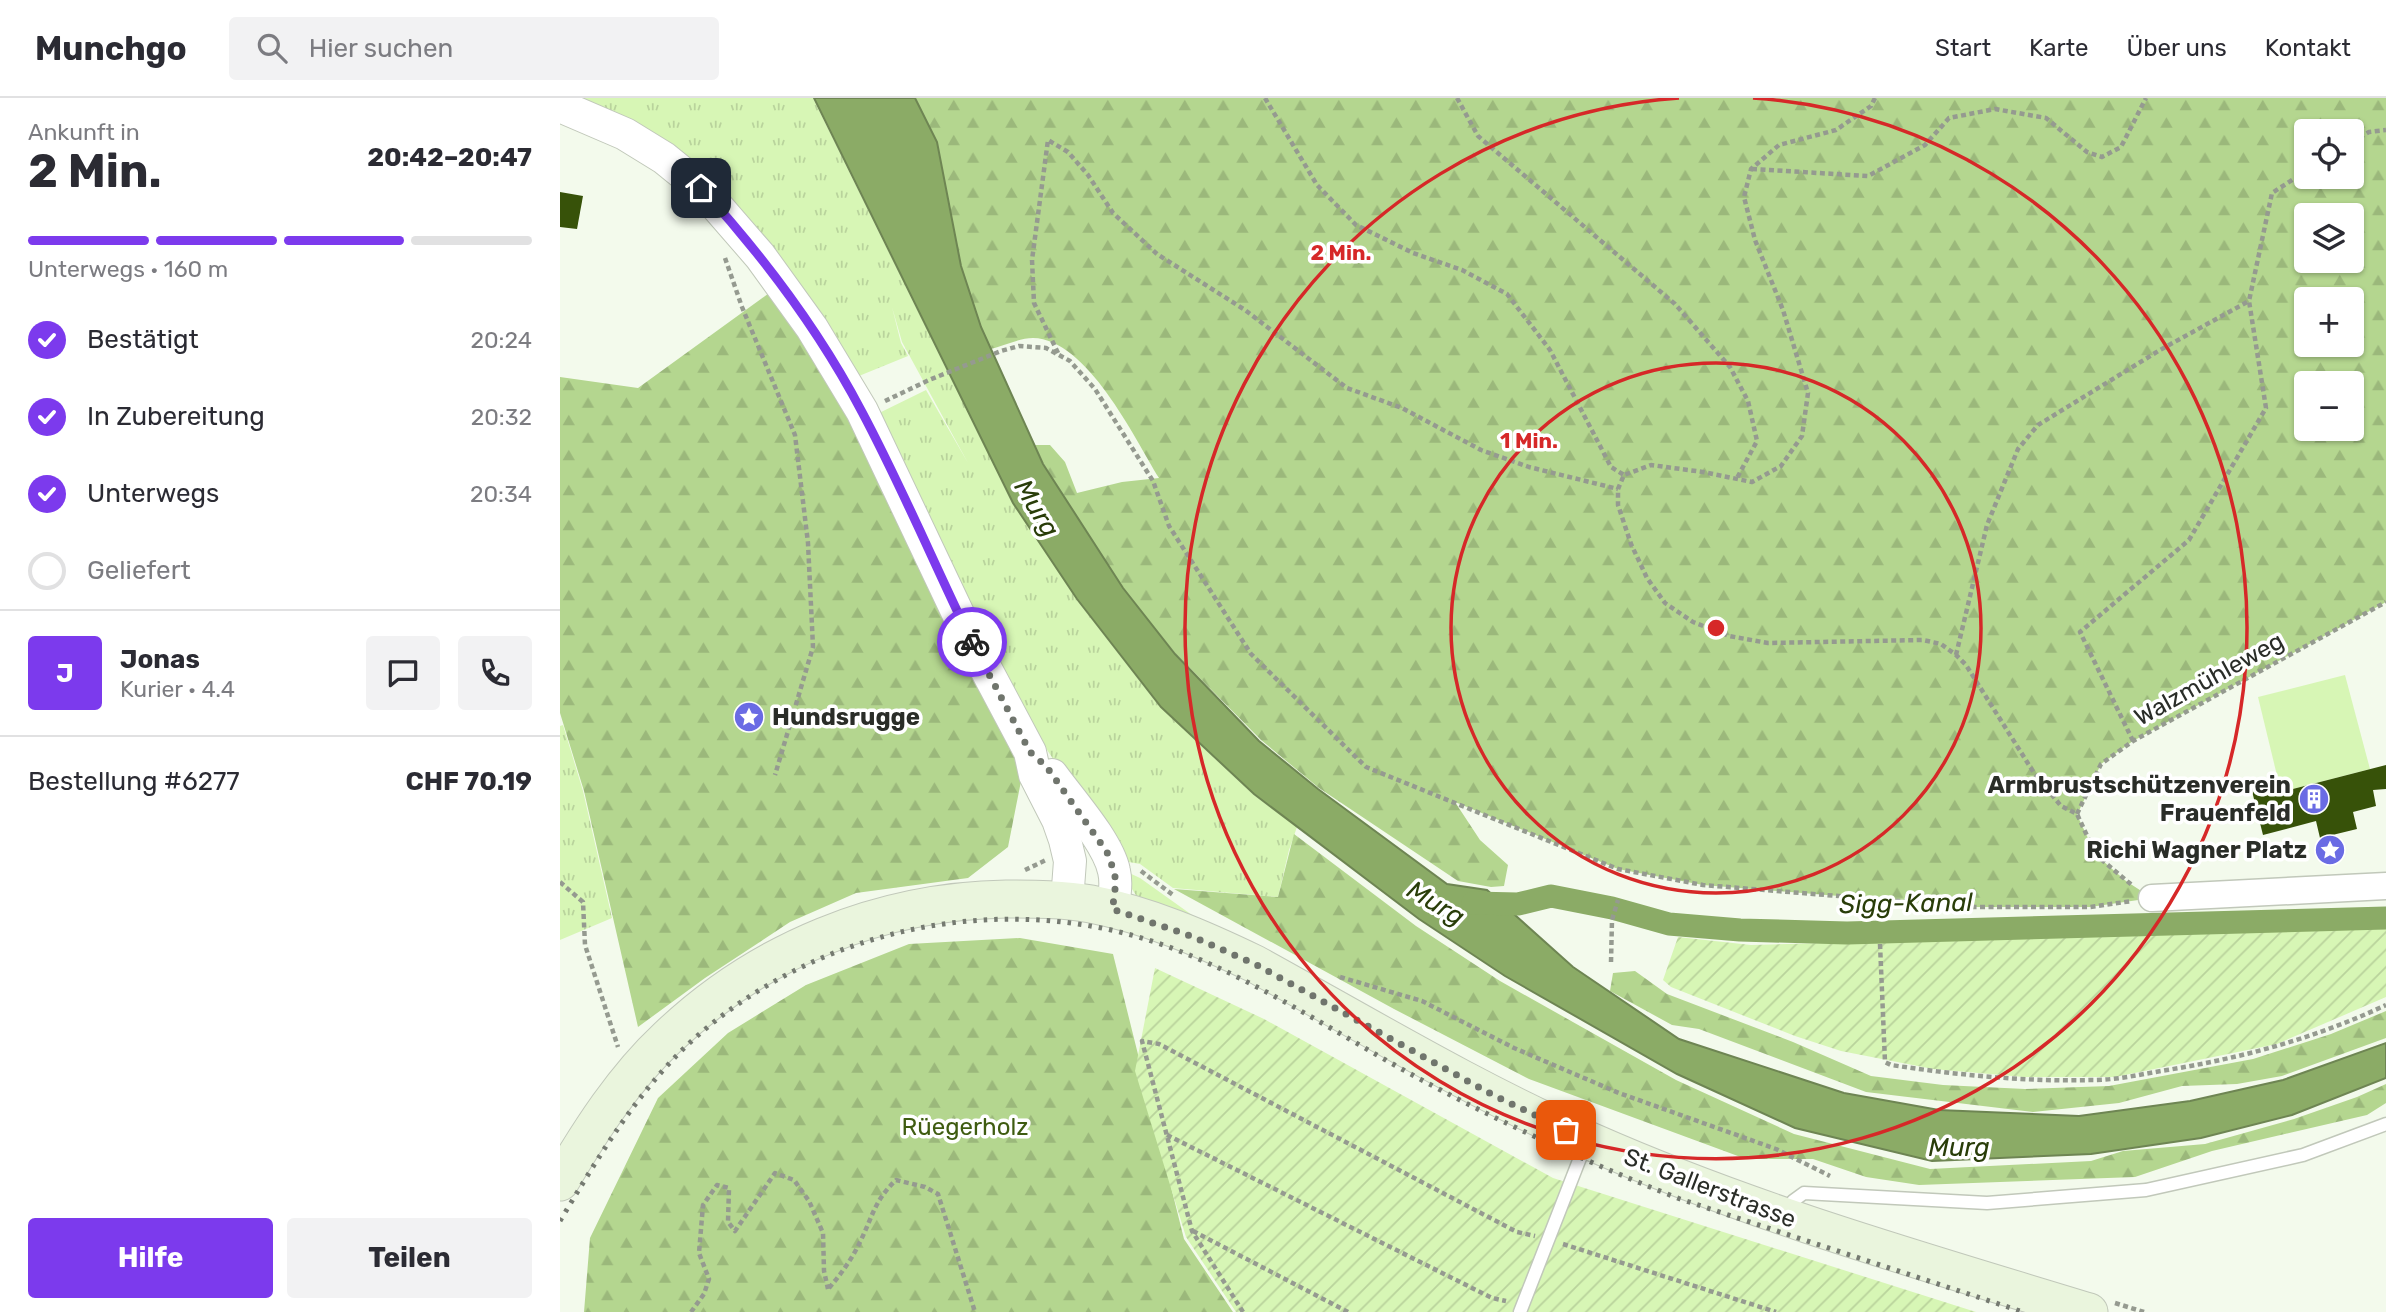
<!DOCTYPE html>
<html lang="de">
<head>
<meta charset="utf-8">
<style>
	:root { --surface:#fff; --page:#f2f2f3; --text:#2b2b33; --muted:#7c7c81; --line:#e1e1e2; --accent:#7c3aed }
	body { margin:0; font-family:Rubik,sans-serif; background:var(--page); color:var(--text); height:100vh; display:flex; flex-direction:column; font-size:26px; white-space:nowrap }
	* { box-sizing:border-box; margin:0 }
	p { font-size:23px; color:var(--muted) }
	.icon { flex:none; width:38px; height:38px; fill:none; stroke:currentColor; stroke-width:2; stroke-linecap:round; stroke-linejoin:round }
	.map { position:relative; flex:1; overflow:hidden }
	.details { display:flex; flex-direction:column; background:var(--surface); width:560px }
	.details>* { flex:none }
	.controls { position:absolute; left:1734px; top:21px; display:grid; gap:14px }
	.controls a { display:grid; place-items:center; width:70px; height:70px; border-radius:7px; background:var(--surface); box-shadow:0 2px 5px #0004; font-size:35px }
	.pin { position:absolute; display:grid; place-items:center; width:60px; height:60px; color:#fff; margin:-30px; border-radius:14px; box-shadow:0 4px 10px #0006 }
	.courier { position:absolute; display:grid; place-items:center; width:70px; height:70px; margin:-35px; border:5px solid #7c3aed; border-radius:50%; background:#fff; color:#222; box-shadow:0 2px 9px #0007 }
	.head em { font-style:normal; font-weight:700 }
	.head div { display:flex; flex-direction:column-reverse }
	.head { display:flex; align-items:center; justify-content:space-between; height:119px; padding:0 28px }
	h1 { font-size:46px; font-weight:700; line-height:52px }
	.bar { display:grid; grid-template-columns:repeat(4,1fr); gap:10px 7px; align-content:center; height:84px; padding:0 28px }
	.bar i { height:9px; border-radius:5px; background:var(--line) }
	.bar .selected { background:var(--accent) }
	.bar p { grid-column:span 4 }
	.line { display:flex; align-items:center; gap:18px; padding:0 28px; border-top:2px solid var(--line) }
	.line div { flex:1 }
	.round { display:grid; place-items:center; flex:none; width:74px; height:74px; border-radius:7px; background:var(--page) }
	ol { padding:0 28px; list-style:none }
	li { display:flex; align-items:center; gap:21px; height:77px }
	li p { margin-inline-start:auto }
	li .icon { padding:7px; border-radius:50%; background:var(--accent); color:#fff; stroke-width:4 }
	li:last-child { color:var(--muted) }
	li i { width:38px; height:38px; border:4px solid var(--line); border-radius:50% }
	.action { display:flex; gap:14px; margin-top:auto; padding:14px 28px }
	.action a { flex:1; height:80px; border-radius:7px; background:var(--accent); color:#fff; font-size:28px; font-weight:700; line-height:80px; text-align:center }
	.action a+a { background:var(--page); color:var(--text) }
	header { display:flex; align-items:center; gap:42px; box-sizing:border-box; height:98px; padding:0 35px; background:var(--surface); border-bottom:2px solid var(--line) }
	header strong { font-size:33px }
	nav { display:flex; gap:38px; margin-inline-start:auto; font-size:24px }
	.search { width:490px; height:63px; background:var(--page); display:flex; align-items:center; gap:18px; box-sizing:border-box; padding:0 24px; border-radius:7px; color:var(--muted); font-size:26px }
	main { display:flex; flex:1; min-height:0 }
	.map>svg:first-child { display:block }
	.grass { fill:url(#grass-tufts) }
	.forest { fill:url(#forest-firs); fill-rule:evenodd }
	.garden { fill:url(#garden-furrows) }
	.pitch { fill:#d7f6b5 }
	.water { fill:#8bab66; stroke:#6e8553; stroke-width:2 }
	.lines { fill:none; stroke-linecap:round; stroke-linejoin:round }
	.canal { stroke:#8bab66; stroke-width:23 }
	.building { fill:#375209 }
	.service-casing { stroke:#c1c8ba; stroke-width:15 }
	.minor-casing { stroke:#c1c8ba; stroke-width:29 }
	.tertiary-casing { stroke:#c1c8ba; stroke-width:34 }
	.secondary-casing { stroke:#c1c8ba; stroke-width:39 }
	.path { stroke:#959a90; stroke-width:4.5; stroke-dasharray:5 3.5; stroke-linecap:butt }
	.service { stroke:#fff; stroke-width:12 }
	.minor { stroke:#fff; stroke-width:26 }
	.tertiary { stroke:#fff; stroke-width:32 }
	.secondary { stroke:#eaf5dd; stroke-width:37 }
	.rail { stroke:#757a71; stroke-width:5; stroke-dasharray:3.5 7; stroke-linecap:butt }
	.done { stroke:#70756d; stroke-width:7; stroke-dasharray:0 12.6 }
	.route { stroke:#7c3aed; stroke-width:9 }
	.ring { fill:none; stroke:#d62828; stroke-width:3.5 }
	.labels { text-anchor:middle; stroke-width:7; stroke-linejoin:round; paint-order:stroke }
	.street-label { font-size:24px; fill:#2a2d28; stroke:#fff }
	.poi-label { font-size:24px; font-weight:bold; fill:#2a2d28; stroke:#fff; text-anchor:end }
	.park-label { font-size:24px; fill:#3f5c11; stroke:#fff }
	.water-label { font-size:26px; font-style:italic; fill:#293d09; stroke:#fff }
	.centre { fill:#d62828; stroke:#fff; stroke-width:3.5 }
	.ring-label { font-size:21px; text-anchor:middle; font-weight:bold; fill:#d62828; stroke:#fff; stroke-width:7; stroke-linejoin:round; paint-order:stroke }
</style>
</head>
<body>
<header>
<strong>Munchgo</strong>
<div class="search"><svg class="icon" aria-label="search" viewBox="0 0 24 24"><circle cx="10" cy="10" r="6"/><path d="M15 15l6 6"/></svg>Hier suchen</div>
<nav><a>Start</a><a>Karte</a><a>Über uns</a><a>Kontakt</a></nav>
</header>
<main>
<section class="details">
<div class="head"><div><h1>2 Min.</h1><p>Ankunft in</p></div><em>20:42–20:47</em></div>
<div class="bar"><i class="selected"></i><i class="selected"></i><i class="selected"></i><i></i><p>Unterwegs · 160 m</p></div>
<ol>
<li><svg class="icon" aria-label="check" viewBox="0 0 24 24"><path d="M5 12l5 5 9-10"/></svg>Bestätigt<p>20:24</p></li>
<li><svg class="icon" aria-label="check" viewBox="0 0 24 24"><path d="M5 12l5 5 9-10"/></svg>In Zubereitung<p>20:32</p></li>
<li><svg class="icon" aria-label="check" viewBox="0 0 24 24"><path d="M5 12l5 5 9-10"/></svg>Unterwegs<p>20:34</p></li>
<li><i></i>Geliefert</li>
</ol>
<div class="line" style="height:126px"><b class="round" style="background:var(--accent);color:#fff">J</b><div><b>Jonas</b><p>Kurier · 4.4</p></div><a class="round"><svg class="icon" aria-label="chat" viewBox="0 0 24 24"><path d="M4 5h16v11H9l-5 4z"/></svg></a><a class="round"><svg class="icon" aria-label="phone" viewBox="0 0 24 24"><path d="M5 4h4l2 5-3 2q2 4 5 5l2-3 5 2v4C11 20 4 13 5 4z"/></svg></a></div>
<div class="line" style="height:91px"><div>Bestellung #6277</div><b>CHF 70.19</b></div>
<div class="action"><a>Hilfe</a><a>Teilen</a></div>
</section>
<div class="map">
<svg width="1826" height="1214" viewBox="0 0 1826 1214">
	<defs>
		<pattern id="grass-tufts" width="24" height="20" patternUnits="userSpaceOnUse" patternTransform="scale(1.75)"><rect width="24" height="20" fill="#d7f6b5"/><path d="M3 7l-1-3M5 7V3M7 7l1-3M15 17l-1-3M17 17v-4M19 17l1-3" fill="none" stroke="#b9d39c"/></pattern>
		<pattern id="forest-firs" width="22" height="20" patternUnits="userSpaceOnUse" patternTransform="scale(1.75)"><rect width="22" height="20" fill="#b4d68f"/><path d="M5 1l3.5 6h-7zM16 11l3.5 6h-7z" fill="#9bb87b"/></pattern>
		<pattern id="garden-furrows" width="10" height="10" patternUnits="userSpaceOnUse" patternTransform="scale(1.75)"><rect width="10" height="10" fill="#d7f6b5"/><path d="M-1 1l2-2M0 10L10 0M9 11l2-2" fill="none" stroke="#b9d39c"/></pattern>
	</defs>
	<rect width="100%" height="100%" fill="#f3faec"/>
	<g class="grass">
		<polygon points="8,0 253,0 452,404 517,502 600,609 694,697 737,729 729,752 718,799 613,790 580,766 563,763 459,611 315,317 366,292 408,365 342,244 332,209 341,245 348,258 294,280 218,166"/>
		<polygon points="3,627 23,693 52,820 0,842 0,628"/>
		<polygon points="567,774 580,780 653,832 579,802 572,791"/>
	</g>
	<g class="forest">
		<path d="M355,0H1826V504L1573,643L1541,666L1517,717L1536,757L1566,783L1592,800L1530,809H1413L1143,787L1058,771L895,704L920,742L948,767L944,788L931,789L898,783L759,690L701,642L615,555L562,490L483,365L475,347H490L505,364L517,395L562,384L599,380C574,339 527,241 473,240C460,240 443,248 431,251L421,230L401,168L377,44ZM1746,33H1792V79H1746ZM1746,117H1792V163H1746ZM1746,201H1792V247H1746ZM1746,285H1792V331H1746Z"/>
		<polygon points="212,193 290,315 463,673 448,749 408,780 296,795 230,824 145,880 78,929 24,693 0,615 0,279 78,290"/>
		<polygon points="734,736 856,828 940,883 1116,982 1234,1036 1370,1071 1531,1063 1563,1053 1645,1046 1734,1021 1797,999 1826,986 1826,1005 1807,1017 1652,1053 1575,1079 1359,1087 1306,1079 1253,1061 1186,1061 969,981 834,911 614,791 718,799"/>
		<polygon points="460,840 553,856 624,1141 673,1214 24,1214 30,1140 98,1000 168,935 246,887 349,846"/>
		<polygon points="1075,873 1107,896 1233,944 1311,978 1383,987 1465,991 1549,988 1693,961 1771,936 1826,913 1826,940 1722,978 1677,986 1622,988 1559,1005 1473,1014 1306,994 1139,931 1112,927 1050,893 1053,875"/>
	</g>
	<g class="garden">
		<polygon points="1826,830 1826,899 1717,946 1555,979 1464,979 1373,971 1281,953 1235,938 1111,889 1103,882 1118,839 1191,847"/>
		<polygon points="595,870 704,921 993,1080 1416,1214 676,1214 626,1139 575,973"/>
	</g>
	<polygon class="pitch" points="1785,577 1810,671 1721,694 1698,599"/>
	<polygon class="water" points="254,0 355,0 377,44 401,168 421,229 483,366 563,490 615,556 699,643 758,691 887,786 927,792 1013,869 1119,941 1284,995 1379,1012 1519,1018 1630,1003 1723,982 1826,945 1826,980 1732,1017 1641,1040 1531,1056 1372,1063 1235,1030 1117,976 945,878 859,821 694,696 601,609 517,501 453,405"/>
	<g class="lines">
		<polyline class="canal" points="913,805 958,806 991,798 1052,810 1109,826 1180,832 1287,835 1826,820"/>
	</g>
	<g class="building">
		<polygon points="0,94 23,98 17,131 0,129"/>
		<polygon points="1826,667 1826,691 1813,692 1816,708 1793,714 1797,731 1760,740 1756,723 1703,737 1690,685 1713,679 1717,695"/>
	</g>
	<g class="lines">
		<g class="service-casing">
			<g id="service">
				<polyline points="1228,1115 1233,1103 1244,1095 1427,1105 1586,1092 1743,1057 1826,1026"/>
				<polyline points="960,1214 1020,1060 1028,1047"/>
			</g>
		</g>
		<g class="minor-casing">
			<polyline id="minor" points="1592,800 1826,788"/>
		</g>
		<g class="tertiary-casing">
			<g id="tertiary">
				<polyline points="0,8 65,36 104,60 141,90 200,158 252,230 302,313 411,543 470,654 475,677 498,722 505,742 510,763 507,803"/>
				<path d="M492,677C510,702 548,744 554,773C557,786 555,798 552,811"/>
			</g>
		</g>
		<g class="secondary-casing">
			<path id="secondary" d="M0,1084C30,1033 64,980 107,940C199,852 320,803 446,801C475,801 503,801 531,806C588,817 643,841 695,866C806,927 915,993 1032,1044C1193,1115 1362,1163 1529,1214"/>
		</g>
		<g class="path">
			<polyline points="705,0 757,87 796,127 853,155 902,172 947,196 990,252 1051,369 1064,377"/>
			<polyline points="897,0 918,38 1115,206 1170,269 1188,303 1197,343 1177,380"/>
			<polyline points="1315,0 1311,8 1276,32 1219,47 1191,71 1184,99 1195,142 1223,212 1248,295 1242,338 1221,368 1192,384 1143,374 1091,367 1064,377 1058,391 1058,407 1071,446 1087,480 1105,505 1133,524 1169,538 1208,545 1363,542 1381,546 1396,557 1406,567 1474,675 1501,708 1517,716 1536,757 1573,788"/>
			<polyline points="1792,44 1809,34 1826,32"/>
			<polyline points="1192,71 1308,78 1365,47 1389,20 1435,11 1486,20 1527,54 1542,59 1561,49 1586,0"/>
			<polyline points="165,160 182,209 235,337 248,445 253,549 215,677"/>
			<polyline points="498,255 474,205 472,162 488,42 508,54 528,77 553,115 597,156 685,212 787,290 842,310 921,352 969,369 1058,391"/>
			<polyline points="325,303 369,282 441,253 459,248 486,250 510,263 535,291 593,383 609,428 691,556 806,669 1058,771 1143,787 1413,809 1530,809 1572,803"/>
			<polyline points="1396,557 1427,427 1458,351 1478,327 1600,252 1689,203"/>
			<polyline points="1573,643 1520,534 1629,442 1706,310 1689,203 1712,95 1746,73"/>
			<polyline points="1517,716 1541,666 1573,643 1826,504"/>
			<polyline points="465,772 486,762"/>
			<polyline points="581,773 613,797"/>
			<polyline points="0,784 23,804 25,847 58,949"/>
			<path d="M1320,846L1325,964L1331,967C1398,977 1466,984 1533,982C1558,982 1582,976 1607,972C1682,960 1756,940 1826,907"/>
			<polyline points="1051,864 1052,822 1058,802"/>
			<polyline points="780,879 862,903 954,950 1059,995 1216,1051 1270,1078"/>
			<polyline points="607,1037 932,1200 946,1203"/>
			<polyline points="633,1133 788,1214"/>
			<polyline points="1003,1146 1216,1214"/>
			<path d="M269,1190C281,1176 292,1161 300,1144C313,1118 314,1103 336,1082L365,1089L378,1096L415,1214"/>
			<polyline points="1555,1205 1584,1214"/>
			<polyline points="131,1214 144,1196 149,1181 139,1155 143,1107 157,1087 169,1090 168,1124 175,1133 215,1075 234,1082 249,1103 263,1135 264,1173 268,1191"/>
			<polyline points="683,1214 632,1133 582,943 599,946 957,1134 975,1138"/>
		</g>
		<use href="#service" class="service"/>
		<use href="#minor" class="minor"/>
		<use href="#tertiary" class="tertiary"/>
		<use href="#secondary" class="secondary"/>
		<path class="rail" d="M0,1123C39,1058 79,990 136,939C263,827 449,790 609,849C694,881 768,930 847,974C935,1022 1026,1064 1120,1101L1463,1214"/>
	</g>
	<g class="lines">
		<polyline class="done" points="412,544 470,654 486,668 547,754 555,776 555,796 552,811 631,838 695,866 933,997 1006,1032"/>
		<path class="route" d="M141,90C203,158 259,232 302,314C342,389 375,468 412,544"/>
	</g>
	<g class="ring">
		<circle cx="1156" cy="530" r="265"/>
		<path d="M1193 0A531 531 0 1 1 1119 0"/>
	</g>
	<defs>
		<g id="sight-disc" transform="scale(1.575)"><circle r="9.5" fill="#6a6be4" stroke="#fff"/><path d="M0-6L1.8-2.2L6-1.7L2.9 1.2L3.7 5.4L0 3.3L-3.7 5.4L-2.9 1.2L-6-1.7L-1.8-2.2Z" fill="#fff"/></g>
		<g id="building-disc" transform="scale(1.575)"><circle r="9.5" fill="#6a6be4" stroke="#fff"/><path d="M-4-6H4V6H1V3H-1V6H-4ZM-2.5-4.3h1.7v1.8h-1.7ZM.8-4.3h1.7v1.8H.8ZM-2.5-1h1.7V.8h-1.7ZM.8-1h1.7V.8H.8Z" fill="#fff"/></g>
	</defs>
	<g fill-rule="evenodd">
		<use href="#sight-disc" x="189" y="619"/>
		<use href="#building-disc" x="1754" y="701"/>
		<use href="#sight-disc" x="1770" y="752"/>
	</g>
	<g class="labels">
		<g class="street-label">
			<text transform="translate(1649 581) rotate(-29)" y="8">Walzmühleweg</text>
			<text transform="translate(1150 1090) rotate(21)" y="8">St. Gallerstrasse</text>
		</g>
		<g class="poi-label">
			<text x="212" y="627" text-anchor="start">Hundsrugge</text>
			<text x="1731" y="695">Armbrustschützenverein<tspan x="1731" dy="28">Frauenfeld</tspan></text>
			<text x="1747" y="760">Richi Wagner Platz</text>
		</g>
		<g class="park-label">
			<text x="405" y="1037">Rüegerholz</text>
		</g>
		<g class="water-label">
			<text transform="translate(477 410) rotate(59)" y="9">Murg</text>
			<text transform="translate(876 805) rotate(31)" y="9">Murg</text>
			<text transform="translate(1346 805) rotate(-1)" y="9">Sigg-Kanal</text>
			<text x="1399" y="1058">Murg</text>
		</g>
	</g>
	<circle cx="1156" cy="530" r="10" class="centre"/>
	<g class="ring-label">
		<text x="781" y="162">2 Min.</text>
		<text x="969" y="350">1 Min.</text>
	</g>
</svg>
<div class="controls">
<a><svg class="icon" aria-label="locate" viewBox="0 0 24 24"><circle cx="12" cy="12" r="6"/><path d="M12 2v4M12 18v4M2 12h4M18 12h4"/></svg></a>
<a><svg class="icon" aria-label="layers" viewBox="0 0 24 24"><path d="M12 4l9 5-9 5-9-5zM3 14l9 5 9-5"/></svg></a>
<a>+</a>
<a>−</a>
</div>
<div class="pin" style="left:1006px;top:1032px;background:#ea580c"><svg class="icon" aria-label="bag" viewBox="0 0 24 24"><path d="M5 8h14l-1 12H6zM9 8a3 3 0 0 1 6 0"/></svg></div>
<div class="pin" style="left:141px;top:90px;background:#1f2937"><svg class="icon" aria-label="home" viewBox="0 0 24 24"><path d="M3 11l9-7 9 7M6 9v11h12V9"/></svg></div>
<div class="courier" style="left:412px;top:544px"><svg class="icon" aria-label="bike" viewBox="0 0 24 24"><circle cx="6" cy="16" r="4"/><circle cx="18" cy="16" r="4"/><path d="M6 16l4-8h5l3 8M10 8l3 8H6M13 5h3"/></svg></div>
</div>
</main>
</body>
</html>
